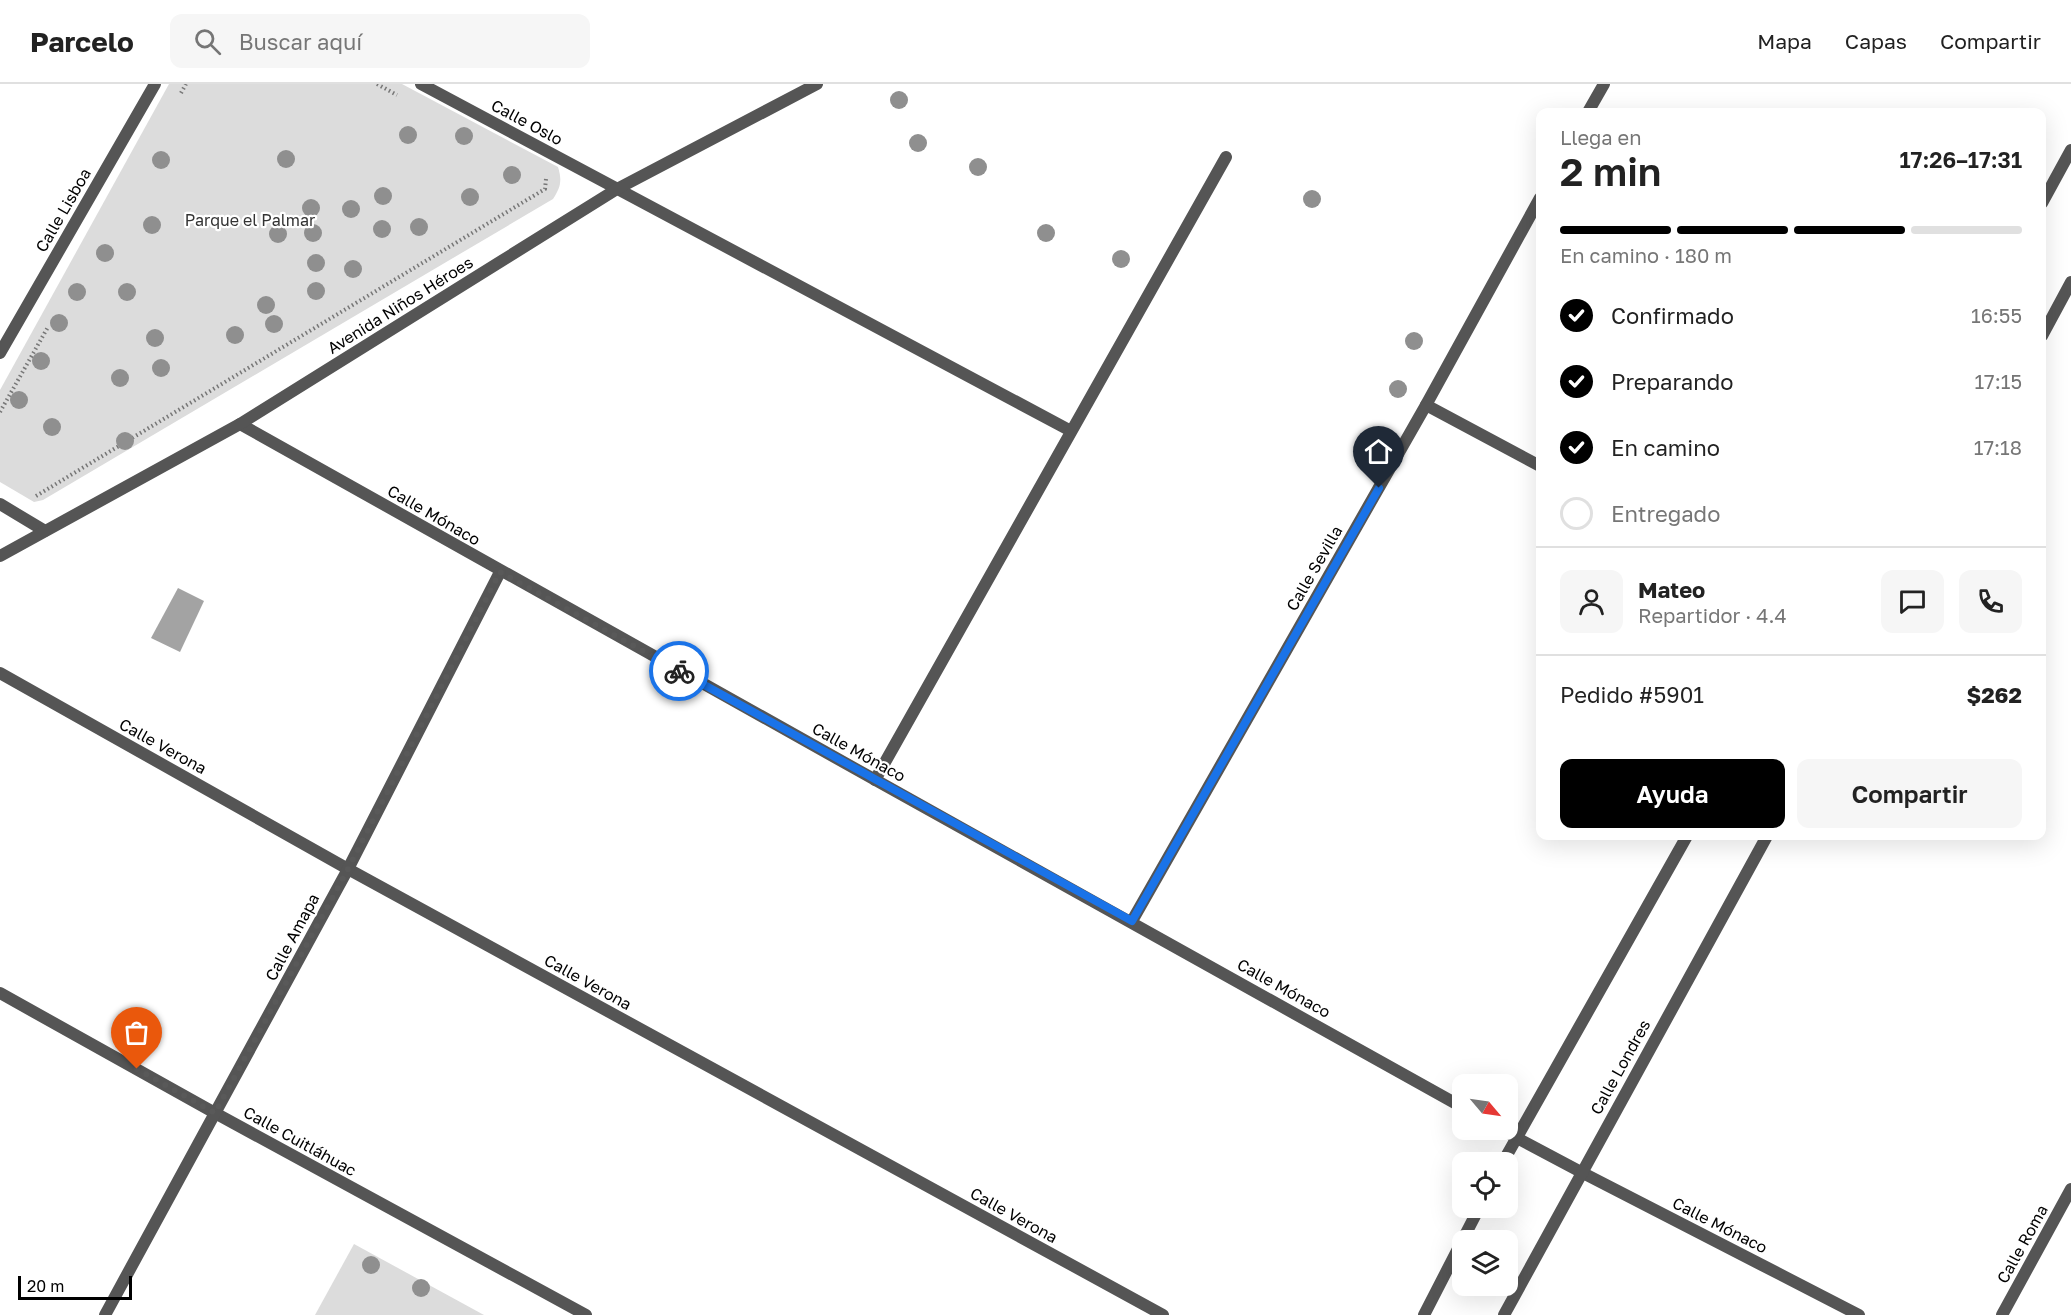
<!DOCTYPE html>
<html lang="es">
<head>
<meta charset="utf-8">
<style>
	:root { --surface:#fff; --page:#f6f6f6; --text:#222; --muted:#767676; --line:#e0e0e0; --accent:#000 }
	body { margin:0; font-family:"Golos Text",sans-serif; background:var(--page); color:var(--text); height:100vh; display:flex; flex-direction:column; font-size:22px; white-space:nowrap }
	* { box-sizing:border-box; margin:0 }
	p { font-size:20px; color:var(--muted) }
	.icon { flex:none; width:33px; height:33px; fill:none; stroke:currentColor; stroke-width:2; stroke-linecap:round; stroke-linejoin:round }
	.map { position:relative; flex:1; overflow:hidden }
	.panel { position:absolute; left:1536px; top:24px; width:510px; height:732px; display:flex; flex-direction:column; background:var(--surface); border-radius:12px; box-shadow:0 6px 24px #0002 }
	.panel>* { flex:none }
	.needle { width:39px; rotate:119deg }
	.tools { position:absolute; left:1452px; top:990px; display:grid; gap:12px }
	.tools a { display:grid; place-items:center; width:66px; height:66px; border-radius:12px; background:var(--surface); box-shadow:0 6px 24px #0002; font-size:30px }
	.scale { position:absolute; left:18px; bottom:15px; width:114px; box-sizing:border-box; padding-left:6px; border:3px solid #000; border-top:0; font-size:16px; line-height:21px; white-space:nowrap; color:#000; -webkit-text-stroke:4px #fff; paint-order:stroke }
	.pin { position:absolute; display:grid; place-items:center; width:51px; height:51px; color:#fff; margin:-62px -26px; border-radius:50% 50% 50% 0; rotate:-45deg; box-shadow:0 0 6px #0007 }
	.pin .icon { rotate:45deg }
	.courier { position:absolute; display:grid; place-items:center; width:60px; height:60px; margin:-30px; border:4px solid #1a73e8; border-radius:50%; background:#fff; color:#222; box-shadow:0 2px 8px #0007 }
	.overview em { font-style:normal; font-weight:600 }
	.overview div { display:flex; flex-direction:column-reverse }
	.overview { display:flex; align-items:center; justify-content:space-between; height:102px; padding:0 24px }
	h1 { font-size:39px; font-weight:600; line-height:45px }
	.bar { display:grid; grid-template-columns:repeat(4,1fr); gap:9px 6px; align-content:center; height:72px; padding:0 24px }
	.bar i { height:8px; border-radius:4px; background:var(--line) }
	.bar .on { background:var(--accent) }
	.bar p { grid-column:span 4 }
	.line { display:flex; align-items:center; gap:15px; padding:0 24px; border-top:2px solid var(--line) }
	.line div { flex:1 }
	.round { display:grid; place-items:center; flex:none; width:63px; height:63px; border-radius:12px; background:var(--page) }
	ol { padding:0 24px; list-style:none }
	li { display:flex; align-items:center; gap:18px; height:66px }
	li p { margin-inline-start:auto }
	li .icon { padding:6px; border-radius:50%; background:var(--accent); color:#fff; stroke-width:4 }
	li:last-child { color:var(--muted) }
	li i { width:33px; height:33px; border:3px solid var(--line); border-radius:50% }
	.action { display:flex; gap:12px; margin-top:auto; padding:12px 24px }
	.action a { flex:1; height:69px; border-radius:12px; background:var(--accent); color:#fff; font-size:24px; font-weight:600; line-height:69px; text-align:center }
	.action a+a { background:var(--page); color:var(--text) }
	header { display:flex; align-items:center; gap:36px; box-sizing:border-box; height:84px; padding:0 30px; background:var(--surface); border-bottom:2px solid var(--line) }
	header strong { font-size:28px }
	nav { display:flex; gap:33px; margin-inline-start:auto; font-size:21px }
	.search { width:420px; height:54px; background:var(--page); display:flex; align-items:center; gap:15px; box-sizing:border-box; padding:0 21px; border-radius:12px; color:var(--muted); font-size:22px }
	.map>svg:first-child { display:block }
	.green { fill:#dcdcdc }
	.water { fill:#a3a3a3 }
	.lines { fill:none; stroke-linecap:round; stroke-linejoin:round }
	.path { stroke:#777; stroke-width:4; stroke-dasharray:1.5 3; stroke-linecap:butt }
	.street { stroke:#555; stroke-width:12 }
	.tree { fill:#8f8f8f }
	.done { stroke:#595959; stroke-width:6; stroke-dasharray:0 10.8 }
	.route { stroke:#1a73e8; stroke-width:8 }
	.labels { text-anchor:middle; stroke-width:4.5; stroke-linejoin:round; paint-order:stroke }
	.street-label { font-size:16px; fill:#000; stroke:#fff }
	.park-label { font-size:16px; fill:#333; stroke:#fff }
</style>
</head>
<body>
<header>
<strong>Parcelo</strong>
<div class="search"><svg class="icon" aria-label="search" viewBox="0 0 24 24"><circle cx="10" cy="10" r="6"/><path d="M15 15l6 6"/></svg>Buscar aquí</div>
<nav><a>Mapa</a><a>Capas</a><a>Compartir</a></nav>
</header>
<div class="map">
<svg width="2071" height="1231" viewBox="0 0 2071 1231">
	<rect width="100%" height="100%" fill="#fff"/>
	<g class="green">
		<path d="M169,0H402L558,83C562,96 561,103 553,115L43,416L34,418L0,398V306Z"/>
		<polygon points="354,1160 484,1231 315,1231"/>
	</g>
	<polygon class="water" points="178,504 204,517 180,568 151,554"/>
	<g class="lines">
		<g class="path">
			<polyline points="377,0 397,11"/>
			<polyline points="181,9 186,0"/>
			<polyline points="0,328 48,243"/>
			<polyline points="36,412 545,105 546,95"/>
		</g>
		<g class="street">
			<polyline points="421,0 1071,347"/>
			<polyline points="1588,28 1604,0"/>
			<polyline points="2042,119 2071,66"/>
			<polyline points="2042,252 2071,198"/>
			<polyline points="0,269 155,0"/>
			<polyline points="1426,321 1540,382"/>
			<path d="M240,340C646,571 1055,794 1462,1023"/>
			<polyline points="0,420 45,447"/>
			<polyline points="0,472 240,340 617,105 817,0"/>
			<polyline points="0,589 348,785 1163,1231"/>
			<polyline points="875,696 1226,73"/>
			<polyline points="1132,837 1426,321 1540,114"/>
			<polyline points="0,909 215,1029 586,1231"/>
			<polyline points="1502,1046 1581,1088 1859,1231"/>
			<polyline points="1503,1078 1687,752"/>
			<polyline points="105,1231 348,785 500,488"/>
			<polyline points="1424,1231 1479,1124"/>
			<polyline points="1504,1231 1767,752"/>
			<polyline points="2002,1231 2071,1105"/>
		</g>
	</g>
	<g class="tree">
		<circle cx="899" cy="16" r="9"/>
		<circle cx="408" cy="51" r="9"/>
		<circle cx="464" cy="52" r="9"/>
		<circle cx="918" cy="59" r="9"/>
		<circle cx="286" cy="75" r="9"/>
		<circle cx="161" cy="76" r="9"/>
		<circle cx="978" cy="83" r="9"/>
		<circle cx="512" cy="91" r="9"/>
		<circle cx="383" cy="112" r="9"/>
		<circle cx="470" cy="113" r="9"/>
		<circle cx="1312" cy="115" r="9"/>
		<circle cx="311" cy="124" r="9"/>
		<circle cx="351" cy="125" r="9"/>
		<circle cx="152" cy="141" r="9"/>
		<circle cx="419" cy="143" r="9"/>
		<circle cx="382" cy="145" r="9"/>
		<circle cx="313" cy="149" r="9"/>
		<circle cx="1046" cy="149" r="9"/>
		<circle cx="278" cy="150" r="9"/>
		<circle cx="105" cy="169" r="9"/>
		<circle cx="1121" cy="175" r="9"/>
		<circle cx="316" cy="179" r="9"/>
		<circle cx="353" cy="185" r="9"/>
		<circle cx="316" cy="207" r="9"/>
		<circle cx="77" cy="208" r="9"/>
		<circle cx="127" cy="208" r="9"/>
		<circle cx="266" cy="221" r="9"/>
		<circle cx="59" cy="239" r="9"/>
		<circle cx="274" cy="240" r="9"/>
		<circle cx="235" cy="251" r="9"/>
		<circle cx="155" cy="254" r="9"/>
		<circle cx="1414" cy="257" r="9"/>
		<circle cx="41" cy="277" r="9"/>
		<circle cx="161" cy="284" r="9"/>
		<circle cx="120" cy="294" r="9"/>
		<circle cx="1398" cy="305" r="9"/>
		<circle cx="19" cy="316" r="9"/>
		<circle cx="52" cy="343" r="9"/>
		<circle cx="125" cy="357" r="9"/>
		<circle cx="371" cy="1181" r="9"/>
		<circle cx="421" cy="1204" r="9"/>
	</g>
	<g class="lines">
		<polyline class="done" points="137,985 215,1029 348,785 500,488 679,587"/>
		<polyline class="route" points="679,587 1132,837 1379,404"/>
	</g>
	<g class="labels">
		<g class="street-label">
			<text transform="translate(527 38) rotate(28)" y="6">Calle Oslo</text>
			<text transform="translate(63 126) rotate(-60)" y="6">Calle Lisboa</text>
			<text transform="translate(400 221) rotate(-32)" y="6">Avenida Niños Héroes</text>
			<text transform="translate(434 431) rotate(30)" y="6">Calle Mónaco</text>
			<text transform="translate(1314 484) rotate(-60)" y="6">Calle Sevilla</text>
			<text transform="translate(163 662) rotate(29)" y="6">Calle Verona</text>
			<text transform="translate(859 668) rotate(29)" y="6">Calle Mónaco</text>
			<text transform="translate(292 853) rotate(-62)" y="6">Calle Amapa</text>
			<text transform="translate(588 898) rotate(29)" y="6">Calle Verona</text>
			<text transform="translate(1284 904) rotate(29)" y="6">Calle Mónaco</text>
			<text transform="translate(1620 983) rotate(-61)" y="6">Calle Londres</text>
			<text transform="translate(300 1057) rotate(29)" y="6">Calle Cuitláhuac</text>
			<text transform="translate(1014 1131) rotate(29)" y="6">Calle Verona</text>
			<text transform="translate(1720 1141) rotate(27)" y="6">Calle Mónaco</text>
			<text transform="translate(2022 1160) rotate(-61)" y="6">Calle Roma</text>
		</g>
		<g class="park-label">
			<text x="250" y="142">Parque el Palmar</text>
		</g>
	</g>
</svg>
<div class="tools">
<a><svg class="needle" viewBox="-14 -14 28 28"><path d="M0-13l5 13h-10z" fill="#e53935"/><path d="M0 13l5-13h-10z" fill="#767676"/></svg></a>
<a><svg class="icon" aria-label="locate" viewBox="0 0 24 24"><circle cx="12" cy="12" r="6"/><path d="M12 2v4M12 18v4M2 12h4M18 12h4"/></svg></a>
<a><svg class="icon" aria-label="layers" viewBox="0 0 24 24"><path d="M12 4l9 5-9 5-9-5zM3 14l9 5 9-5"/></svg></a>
</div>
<div class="scale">20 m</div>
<div class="pin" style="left:137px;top:985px;background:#ea580c"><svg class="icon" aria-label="bag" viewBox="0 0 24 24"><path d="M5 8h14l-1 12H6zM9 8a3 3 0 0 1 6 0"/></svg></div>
<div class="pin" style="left:1379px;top:404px;background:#1f2937"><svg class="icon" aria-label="home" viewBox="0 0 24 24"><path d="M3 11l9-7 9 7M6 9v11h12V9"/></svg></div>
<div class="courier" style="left:679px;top:587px"><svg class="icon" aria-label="bike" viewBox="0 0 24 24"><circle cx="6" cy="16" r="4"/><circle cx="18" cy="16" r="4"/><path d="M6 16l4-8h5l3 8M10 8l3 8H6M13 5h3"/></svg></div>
<section class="panel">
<div class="overview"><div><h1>2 min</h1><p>Llega en</p></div><em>17:26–17:31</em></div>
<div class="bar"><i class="on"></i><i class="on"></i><i class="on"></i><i></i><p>En camino · 180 m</p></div>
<ol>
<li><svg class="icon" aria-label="check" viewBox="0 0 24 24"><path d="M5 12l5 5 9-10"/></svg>Confirmado<p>16:55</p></li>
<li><svg class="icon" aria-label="check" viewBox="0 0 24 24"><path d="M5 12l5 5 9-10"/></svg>Preparando<p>17:15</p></li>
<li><svg class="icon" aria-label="check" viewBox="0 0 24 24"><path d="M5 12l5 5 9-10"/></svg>En camino<p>17:18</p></li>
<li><i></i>Entregado</li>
</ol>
<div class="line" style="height:108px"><a class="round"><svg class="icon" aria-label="person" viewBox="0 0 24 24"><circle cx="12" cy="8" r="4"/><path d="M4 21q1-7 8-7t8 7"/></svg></a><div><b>Mateo</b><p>Repartidor · 4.4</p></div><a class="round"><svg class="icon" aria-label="chat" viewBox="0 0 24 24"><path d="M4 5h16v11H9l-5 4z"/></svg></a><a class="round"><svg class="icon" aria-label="phone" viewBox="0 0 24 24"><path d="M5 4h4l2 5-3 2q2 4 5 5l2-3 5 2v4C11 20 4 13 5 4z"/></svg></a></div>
<div class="line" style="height:78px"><div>Pedido #5901</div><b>$262</b></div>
<div class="action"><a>Ayuda</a><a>Compartir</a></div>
</section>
</div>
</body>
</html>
